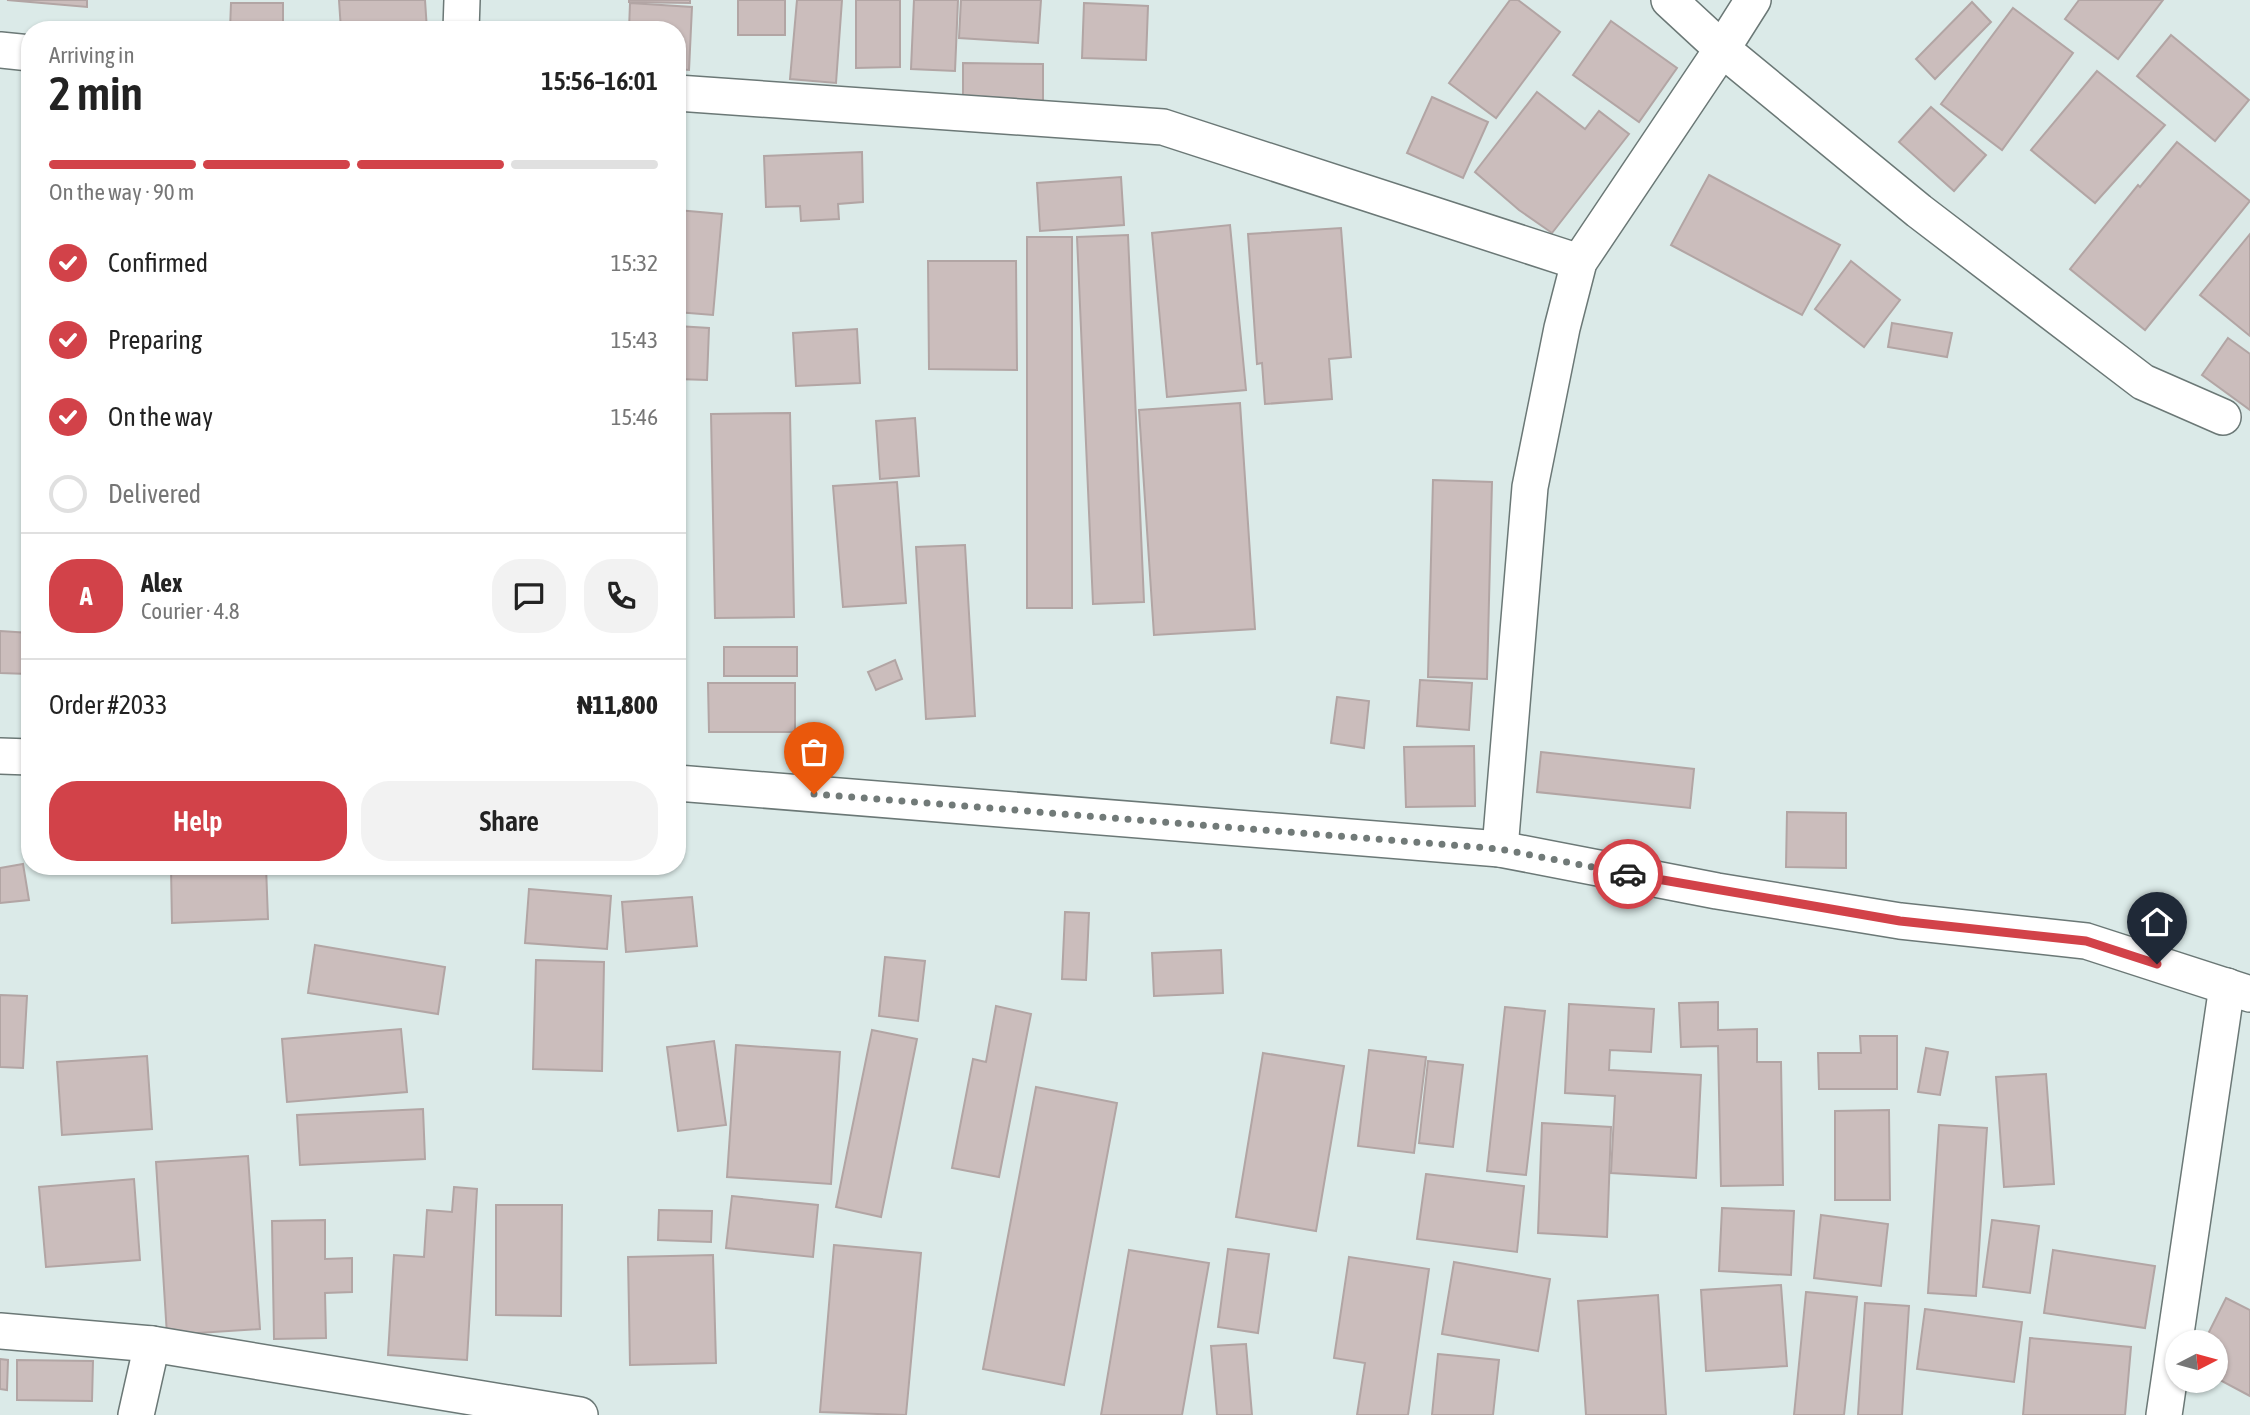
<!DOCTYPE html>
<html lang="en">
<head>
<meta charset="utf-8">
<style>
	:root { --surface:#fff; --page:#f2f2f2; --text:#222; --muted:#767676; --line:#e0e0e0; --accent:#d24249 }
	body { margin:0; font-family:"Asap Condensed",sans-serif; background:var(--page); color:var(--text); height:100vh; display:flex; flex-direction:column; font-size:26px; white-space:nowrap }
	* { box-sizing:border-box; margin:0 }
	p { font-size:23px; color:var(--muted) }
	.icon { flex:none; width:38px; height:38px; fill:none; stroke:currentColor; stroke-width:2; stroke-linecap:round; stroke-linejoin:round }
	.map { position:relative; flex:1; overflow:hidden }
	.side { position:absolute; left:21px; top:21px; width:665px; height:854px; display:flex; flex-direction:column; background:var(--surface); border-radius:28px; box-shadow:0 2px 5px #0004 }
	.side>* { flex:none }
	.needle { width:46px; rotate:84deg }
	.fabs { position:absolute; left:2165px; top:1330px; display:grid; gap:14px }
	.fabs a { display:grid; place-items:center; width:63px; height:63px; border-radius:50%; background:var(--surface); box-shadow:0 2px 5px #0004; font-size:35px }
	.pin { position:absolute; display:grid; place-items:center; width:60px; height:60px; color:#fff; margin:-72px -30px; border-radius:50% 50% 50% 0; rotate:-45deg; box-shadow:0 0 7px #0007 }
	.pin .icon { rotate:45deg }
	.courier { position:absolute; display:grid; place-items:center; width:70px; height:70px; margin:-35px; border:5px solid #d24249; border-radius:50%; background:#fff; color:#222; box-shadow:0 2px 9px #0007 }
	.headline em { font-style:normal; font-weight:600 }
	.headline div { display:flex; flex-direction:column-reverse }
	.headline { display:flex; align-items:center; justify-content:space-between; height:119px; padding:0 28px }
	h1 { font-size:46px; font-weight:600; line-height:52px }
	.bar { display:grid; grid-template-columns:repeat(4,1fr); gap:10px 7px; align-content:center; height:84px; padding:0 28px }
	.bar i { height:9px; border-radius:5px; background:var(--line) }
	.bar .on { background:var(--accent) }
	.bar p { grid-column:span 4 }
	.line { display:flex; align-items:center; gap:18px; padding:0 28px; border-top:2px solid var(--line) }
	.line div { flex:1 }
	.round { display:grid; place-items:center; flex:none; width:74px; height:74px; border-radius:28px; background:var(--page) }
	ol { padding:0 28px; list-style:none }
	li { display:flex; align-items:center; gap:21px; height:77px }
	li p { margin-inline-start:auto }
	li .icon { padding:7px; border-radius:50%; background:var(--accent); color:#fff; stroke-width:4 }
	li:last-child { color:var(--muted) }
	li i { width:38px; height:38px; border:4px solid var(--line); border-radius:50% }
	.primary-button { display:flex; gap:14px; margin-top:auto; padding:14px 28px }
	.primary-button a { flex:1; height:80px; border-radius:28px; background:var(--accent); color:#fff; font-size:28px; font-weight:600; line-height:80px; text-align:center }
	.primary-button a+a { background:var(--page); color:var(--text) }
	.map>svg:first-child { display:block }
	.building { fill:#cbbdbc; stroke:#b2a5a4; stroke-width:2 }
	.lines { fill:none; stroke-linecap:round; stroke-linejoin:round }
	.street-casing { stroke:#6b7876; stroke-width:38 }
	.street { stroke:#fff; stroke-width:35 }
	.done { stroke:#717a78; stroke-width:7; stroke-dasharray:0 12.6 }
	.route { stroke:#d24249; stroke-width:9 }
</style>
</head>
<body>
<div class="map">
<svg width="2250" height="1415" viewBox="0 0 2250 1415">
	<rect width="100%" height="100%" fill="#dbeae8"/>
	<g class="building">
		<polygon points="7,0 87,0 87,7"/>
		<polygon points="339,0 425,0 427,30 341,30"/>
		<polygon points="629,0 690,0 690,3 629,2"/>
		<rect x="738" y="0" width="47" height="35"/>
		<polygon points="797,0 842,0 836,83 790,79"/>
		<polygon points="856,0 900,0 900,67 856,68"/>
		<polygon points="914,0 958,0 955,71 911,69"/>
		<polygon points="961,0 1041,0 1038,43 959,38"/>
		<polygon points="1510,0 1518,0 1560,32 1496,118 1449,83"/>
		<polygon points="2079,0 2163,0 2118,59 2065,19"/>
		<polygon points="1972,2 1991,22 1935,79 1916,59"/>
		<polygon points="231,3 283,3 283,30 230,30"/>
		<polygon points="630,3 692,7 689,70 677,69 677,30 629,30"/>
		<polygon points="1084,3 1148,6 1146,60 1082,58"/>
		<polygon points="2013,8 2073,53 2002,150 1941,104"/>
		<polygon points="1611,21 1677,68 1639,122 1573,75"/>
		<polygon points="2171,35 2249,100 2215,141 2137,76"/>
		<polygon points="963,63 1043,64 1043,104 963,102"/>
		<polygon points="2097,71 2165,125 2095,203 2031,150"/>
		<polygon points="1537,92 1585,129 1599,111 1629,134 1552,233 1519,210 1475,172"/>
		<polygon points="1432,97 1488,122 1463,178 1407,153"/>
		<polygon points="1931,107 1986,155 1954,191 1899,142"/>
		<polygon points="2177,142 2250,201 2145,330 2070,269 2138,185 2140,187"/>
		<polygon points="862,152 863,202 838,204 839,219 801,221 800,206 766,207 764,156"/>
		<polygon points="1709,175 1840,245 1802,315 1671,245"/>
		<polygon points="1121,177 1124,225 1040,231 1037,183"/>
		<polygon points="677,210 722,214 713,315 677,312"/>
		<polygon points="1230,225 1246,390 1167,397 1152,233"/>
		<polygon points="1341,228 1351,357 1329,359 1332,399 1265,404 1262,363 1257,364 1248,234"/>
		<polygon points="2250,234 2250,336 2200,295"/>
		<polygon points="1128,235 1144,602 1093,604 1077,237"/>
		<rect x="1027" y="237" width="45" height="371"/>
		<polygon points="928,261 1016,261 1017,370 929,369"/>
		<polygon points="1851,261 1900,300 1864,347 1815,309"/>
		<polygon points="1892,323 1952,333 1947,357 1888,347"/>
		<polygon points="677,326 709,328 707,380 677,379"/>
		<polygon points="857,329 860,383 796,386 793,333"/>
		<polygon points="2228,338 2250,354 2250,410 2202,375"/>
		<polygon points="677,394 681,394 677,454"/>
		<polygon points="1240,403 1255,629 1154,635 1139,410"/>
		<polygon points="790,413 794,617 715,618 711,414"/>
		<polygon points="915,418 919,476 880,479 876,421"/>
		<polygon points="1433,480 1492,482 1487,679 1428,677"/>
		<polygon points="897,482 906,603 843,607 833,486"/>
		<polygon points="965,545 975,716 926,719 916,547"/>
		<polygon points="0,631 30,633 28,674 0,673"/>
		<rect x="724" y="647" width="73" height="29"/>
		<polygon points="895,660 902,679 876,690 868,672"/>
		<polygon points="1420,680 1472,683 1469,730 1417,726"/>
		<polygon points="708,683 795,683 795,732 709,732"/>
		<polygon points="1337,697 1369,701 1364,748 1331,743"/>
		<polygon points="1474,746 1475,806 1406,807 1404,747"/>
		<polygon points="1541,752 1694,769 1690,808 1537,792"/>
		<polygon points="1787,812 1846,813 1846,868 1786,867"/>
		<polygon points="23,864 29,900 0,903 0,868"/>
		<polygon points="266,866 268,919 172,923 171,868"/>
		<polygon points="529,889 611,896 607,949 525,943"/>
		<polygon points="692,897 697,946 626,952 622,902"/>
		<polygon points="1065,912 1089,913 1086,980 1062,979"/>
		<polygon points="315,945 445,967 438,1014 308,993"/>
		<polygon points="1221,950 1223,993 1154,996 1152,953"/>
		<polygon points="885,957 925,961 918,1021 879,1016"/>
		<polygon points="536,960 604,962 602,1071 533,1069"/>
		<polygon points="0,995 27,996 23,1068 0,1067"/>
		<polygon points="1718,1002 1718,1030 1757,1029 1757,1062 1781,1062 1783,1185 1721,1186 1718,1046 1681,1047 1679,1003"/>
		<polygon points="1569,1004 1654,1009 1651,1052 1610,1050 1609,1070 1701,1075 1696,1178 1611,1173 1615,1096 1565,1093"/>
		<polygon points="996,1006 1031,1014 999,1177 952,1168 973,1059 986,1062"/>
		<polygon points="1505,1007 1545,1011 1526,1175 1487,1171"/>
		<polygon points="401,1029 407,1092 287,1102 282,1039"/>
		<polygon points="872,1030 917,1039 881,1217 836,1207"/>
		<polygon points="1860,1036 1897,1036 1897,1089 1819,1089 1818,1053 1861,1053"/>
		<polygon points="714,1041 726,1125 678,1131 667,1047"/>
		<polygon points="736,1045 840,1052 831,1184 727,1177"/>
		<polygon points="1926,1048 1948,1052 1940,1095 1918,1092"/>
		<polygon points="1369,1050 1426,1057 1414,1153 1358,1146"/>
		<polygon points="1263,1053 1344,1066 1316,1231 1236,1217"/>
		<polygon points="147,1056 152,1129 62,1135 57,1062"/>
		<polygon points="1428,1061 1463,1065 1453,1147 1419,1143"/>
		<polygon points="2046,1074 2054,1184 2004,1187 1996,1077"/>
		<polygon points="1036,1087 1117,1103 1064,1385 983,1369"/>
		<polygon points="423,1109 425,1159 300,1165 297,1115"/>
		<polygon points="1889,1110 1890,1200 1835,1200 1835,1111"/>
		<polygon points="1542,1123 1611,1127 1607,1237 1538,1233"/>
		<polygon points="1939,1125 1987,1128 1976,1296 1928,1293"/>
		<polygon points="248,1156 260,1329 167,1335 156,1162"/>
		<polygon points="1426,1174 1524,1186 1517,1252 1417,1239"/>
		<polygon points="134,1179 140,1260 46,1267 39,1187"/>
		<polygon points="454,1187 477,1189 467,1360 388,1355 394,1255 424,1257 427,1210 452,1212"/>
		<polygon points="732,1196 818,1205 813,1257 726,1248"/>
		<polygon points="496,1205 562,1205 561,1316 496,1315"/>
		<polygon points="1722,1208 1794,1211 1791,1275 1719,1271"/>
		<polygon points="659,1210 712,1211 711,1242 658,1240"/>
		<polygon points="1821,1215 1888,1224 1881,1286 1814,1278"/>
		<polygon points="325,1220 325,1259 352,1258 352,1292 325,1293 326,1338 274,1339 272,1221"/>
		<polygon points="1992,1220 2039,1226 2030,1293 1983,1287"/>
		<polygon points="834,1245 921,1253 906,1415 820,1412"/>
		<polygon points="1228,1249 1269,1254 1258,1333 1218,1327"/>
		<polygon points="1129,1250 1209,1263 1182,1415 1101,1415"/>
		<polygon points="2053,1250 2155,1266 2145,1328 2044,1313"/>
		<polygon points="713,1255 716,1363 630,1365 628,1257"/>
		<polygon points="1349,1257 1429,1269 1408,1415 1357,1415 1365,1363 1334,1358"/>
		<polygon points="1454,1262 1550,1279 1538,1351 1442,1334"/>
		<polygon points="1781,1285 1787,1366 1706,1371 1701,1290"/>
		<polygon points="1806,1292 1857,1297 1844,1415 1794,1415"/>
		<polygon points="1658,1295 1666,1415 1586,1415 1578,1301"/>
		<polygon points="2226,1298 2250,1310 2250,1396 2216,1378 2216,1342 2204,1342"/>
		<polygon points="1865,1303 1909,1306 1902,1415 1858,1415"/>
		<polygon points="1925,1309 2022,1322 2014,1382 1917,1369"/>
		<polygon points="2030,1338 2131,1347 2125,1415 2023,1415"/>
		<polygon points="1246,1344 1252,1415 1217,1415 1211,1346"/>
		<polygon points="1438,1354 1499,1360 1493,1415 1432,1415"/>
		<polygon points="0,1359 8,1360 7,1390 0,1389"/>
		<polygon points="17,1360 93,1361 92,1401 17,1400"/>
	</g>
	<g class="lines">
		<g class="street-casing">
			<g id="street">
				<polyline points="1753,0 1722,49 1919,211 2143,382 2223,417"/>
				<polyline points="461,30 462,0"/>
				<polyline points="0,50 30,53"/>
				<polyline points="677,93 1163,127 1579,262"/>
				<polyline points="0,756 30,757"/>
				<polyline points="677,783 1500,849 1717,891 1900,921 2086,941 2250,994"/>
				<polyline points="1500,849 1530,487 1562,328 1579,262 1722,49 1669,0"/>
				<polyline points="0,1331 152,1344 580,1415"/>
				<polyline points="136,1415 152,1344"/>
				<polyline points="2164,1415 2227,986"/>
			</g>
		</g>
		<use href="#street" class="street"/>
	</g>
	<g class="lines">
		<polyline class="done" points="814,794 1500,849 1628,874"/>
		<polyline class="route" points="1628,874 1900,921 2086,941 2157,964"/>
	</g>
</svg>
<div class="fabs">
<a><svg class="needle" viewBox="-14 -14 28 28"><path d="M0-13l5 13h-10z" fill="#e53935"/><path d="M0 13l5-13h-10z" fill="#767676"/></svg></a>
</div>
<div class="pin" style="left:814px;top:794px;background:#ea580c"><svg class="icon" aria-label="bag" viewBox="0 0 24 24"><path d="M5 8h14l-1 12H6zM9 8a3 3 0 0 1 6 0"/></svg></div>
<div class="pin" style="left:2157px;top:964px;background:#1f2937"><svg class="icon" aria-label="home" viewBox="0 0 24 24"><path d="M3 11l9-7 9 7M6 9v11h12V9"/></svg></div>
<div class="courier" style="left:1628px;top:874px"><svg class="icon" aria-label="car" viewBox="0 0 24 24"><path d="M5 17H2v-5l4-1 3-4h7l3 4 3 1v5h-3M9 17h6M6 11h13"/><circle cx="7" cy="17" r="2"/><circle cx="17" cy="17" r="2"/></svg></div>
<section class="side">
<div class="headline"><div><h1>2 min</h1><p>Arriving in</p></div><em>15:56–16:01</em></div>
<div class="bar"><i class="on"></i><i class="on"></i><i class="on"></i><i></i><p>On the way · 90 m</p></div>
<ol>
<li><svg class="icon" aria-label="check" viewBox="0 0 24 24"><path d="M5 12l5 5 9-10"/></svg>Confirmed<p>15:32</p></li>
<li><svg class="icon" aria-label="check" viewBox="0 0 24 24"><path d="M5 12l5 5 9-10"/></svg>Preparing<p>15:43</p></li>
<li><svg class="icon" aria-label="check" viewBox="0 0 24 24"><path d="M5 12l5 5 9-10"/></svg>On the way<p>15:46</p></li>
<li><i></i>Delivered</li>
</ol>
<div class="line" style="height:126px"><b class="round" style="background:var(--accent);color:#fff">A</b><div><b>Alex</b><p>Courier · 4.8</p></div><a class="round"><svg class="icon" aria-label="chat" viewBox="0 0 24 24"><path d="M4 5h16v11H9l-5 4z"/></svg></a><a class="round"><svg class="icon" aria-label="phone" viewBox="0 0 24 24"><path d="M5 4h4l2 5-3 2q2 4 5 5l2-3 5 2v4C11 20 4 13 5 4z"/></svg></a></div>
<div class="line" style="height:91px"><div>Order #2033</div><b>₦11,800</b></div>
<div class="primary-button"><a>Help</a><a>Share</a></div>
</section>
</div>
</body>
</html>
